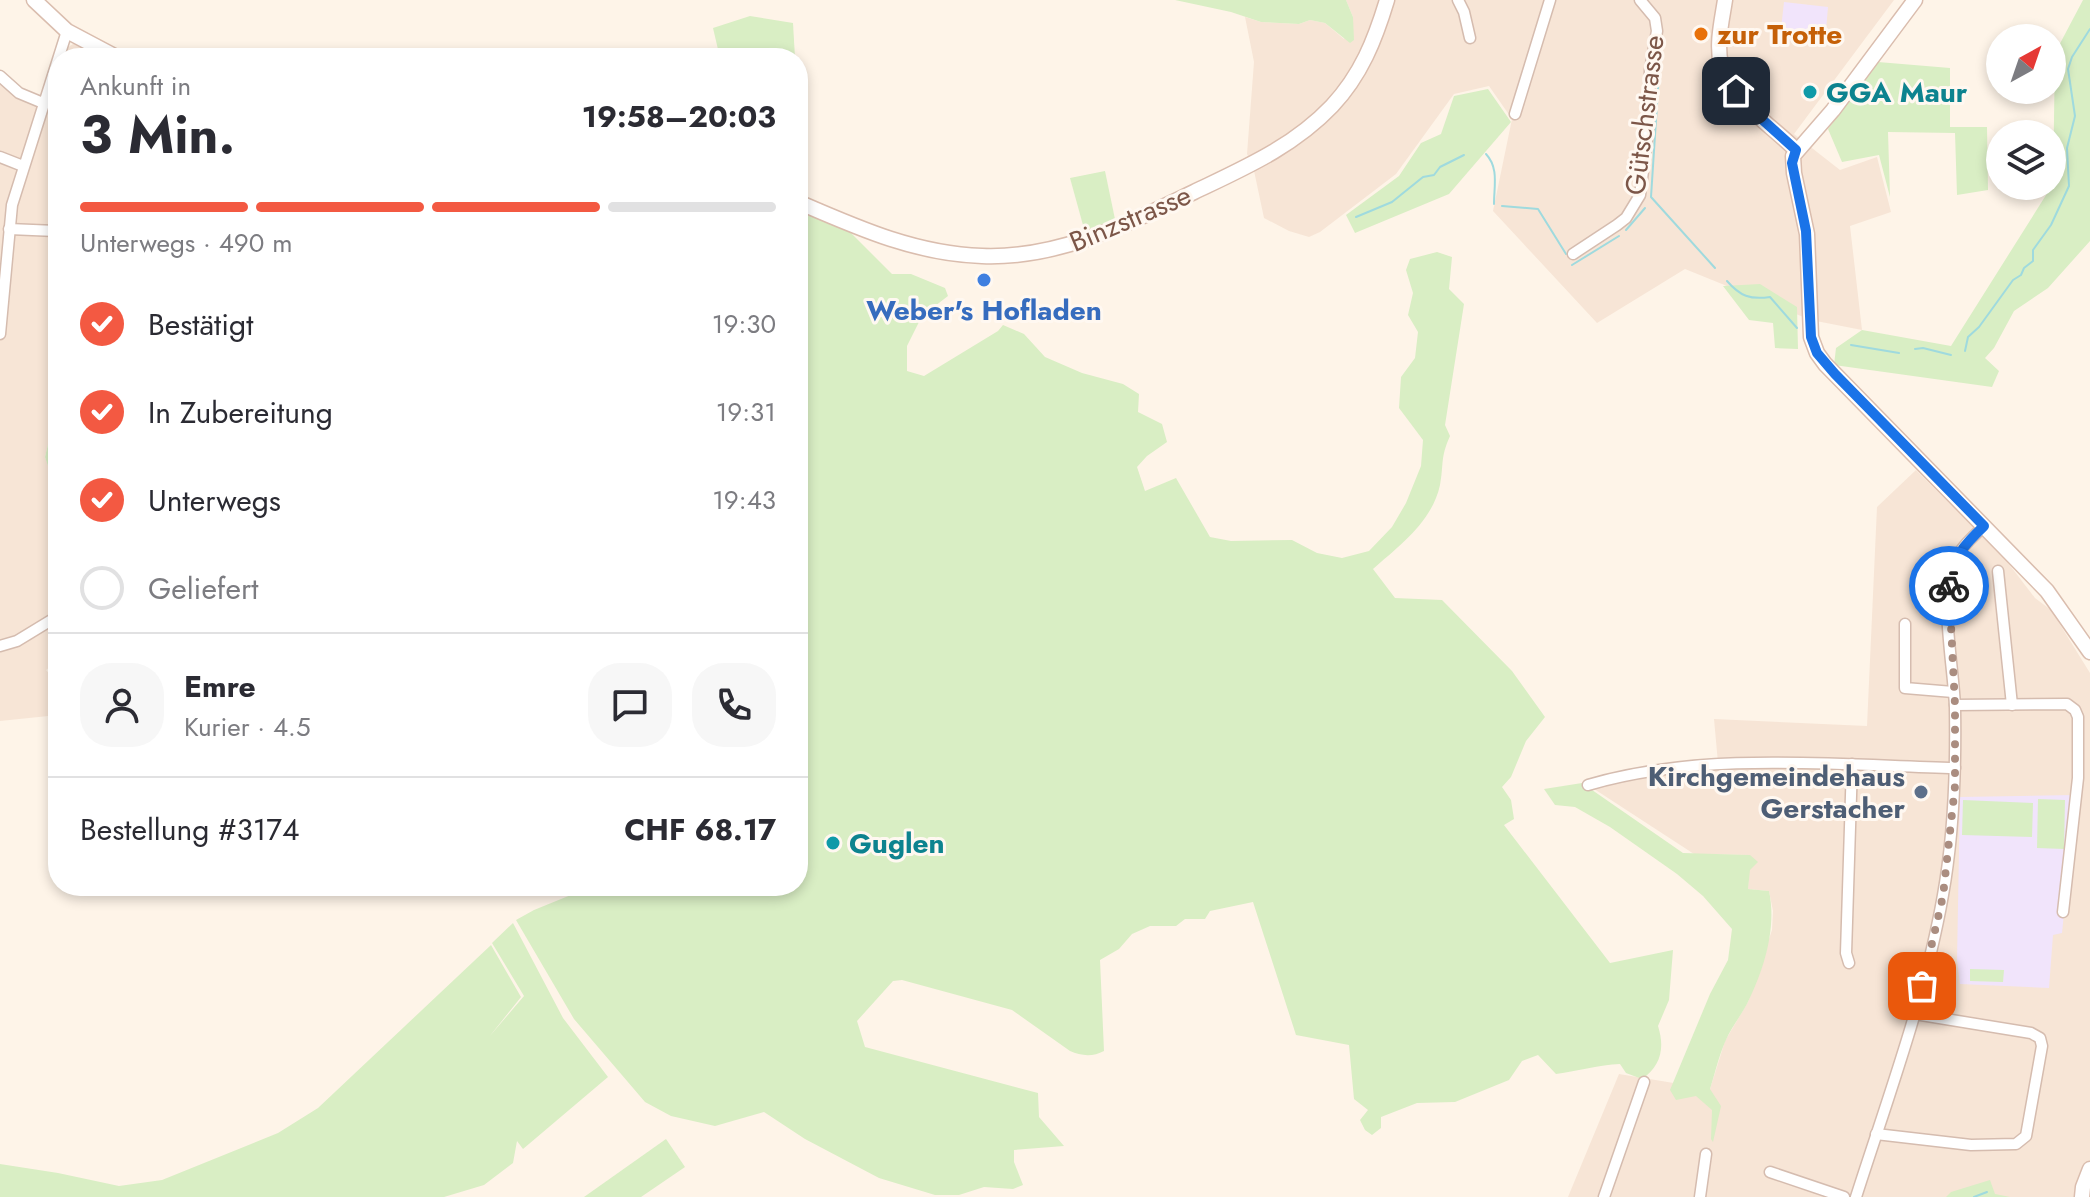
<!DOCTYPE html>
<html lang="de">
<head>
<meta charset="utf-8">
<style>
	:root { --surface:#fff; --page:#f7f7f7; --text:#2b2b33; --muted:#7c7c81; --line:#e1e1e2; --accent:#f35942 }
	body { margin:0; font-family:Jost,sans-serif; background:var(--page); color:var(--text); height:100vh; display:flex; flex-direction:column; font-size:30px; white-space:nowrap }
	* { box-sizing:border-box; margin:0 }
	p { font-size:26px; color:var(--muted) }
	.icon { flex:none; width:44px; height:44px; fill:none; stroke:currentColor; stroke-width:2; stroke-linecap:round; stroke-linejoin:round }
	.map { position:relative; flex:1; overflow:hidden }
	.panel { position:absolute; left:48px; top:48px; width:760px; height:848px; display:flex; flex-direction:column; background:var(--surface); border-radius:32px; box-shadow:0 4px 12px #0003 }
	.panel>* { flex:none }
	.needle { width:52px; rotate:40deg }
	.fabs { position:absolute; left:1986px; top:24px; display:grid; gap:16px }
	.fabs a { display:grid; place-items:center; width:80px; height:80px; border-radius:50%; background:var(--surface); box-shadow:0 4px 12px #0003; font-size:40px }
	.pin { position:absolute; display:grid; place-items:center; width:68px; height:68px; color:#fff; margin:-34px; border-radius:16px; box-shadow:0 4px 12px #0006 }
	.courier { position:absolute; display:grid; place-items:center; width:80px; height:80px; margin:-40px; border:6px solid #1a73e8; border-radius:50%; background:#fff; color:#222; box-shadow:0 2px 10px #0007 }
	.overview em { font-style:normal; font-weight:700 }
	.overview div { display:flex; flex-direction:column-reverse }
	.overview { display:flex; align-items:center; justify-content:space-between; height:136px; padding:0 32px }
	h1 { font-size:52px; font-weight:700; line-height:60px }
	.bar { display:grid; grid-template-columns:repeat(4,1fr); gap:12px 8px; align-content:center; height:96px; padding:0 32px }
	.bar i { height:10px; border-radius:6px; background:var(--line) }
	.bar .current { background:var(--accent) }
	.bar p { grid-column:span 4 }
	.line { display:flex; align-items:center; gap:20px; padding:0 32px; border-top:2px solid var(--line) }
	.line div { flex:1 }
	.round { display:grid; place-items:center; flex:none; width:84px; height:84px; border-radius:32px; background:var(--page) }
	ol { padding:0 32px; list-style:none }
	li { display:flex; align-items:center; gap:24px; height:88px }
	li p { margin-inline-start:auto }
	li .icon { padding:8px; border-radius:50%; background:var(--accent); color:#fff; stroke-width:4 }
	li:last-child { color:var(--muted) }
	li i { width:44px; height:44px; border:4px solid var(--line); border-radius:50% }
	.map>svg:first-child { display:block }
	.residential { fill:#f7e5d6 }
	.education { fill:#f1e4fb }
	.green { fill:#d9eec4 }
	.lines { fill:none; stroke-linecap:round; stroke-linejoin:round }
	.stream { stroke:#9fdade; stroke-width:2 }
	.minor-casing { stroke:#d5bcaf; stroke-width:13 }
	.secondary-casing { stroke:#dabdae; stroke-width:17 }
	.minor { stroke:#fff; stroke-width:10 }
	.secondary { stroke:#fff; stroke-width:14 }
	.done { stroke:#aa8d80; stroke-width:8; stroke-dasharray:0 14.4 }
	.route { stroke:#1a73e8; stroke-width:10 }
	.food-dot { fill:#e8710a; stroke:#fff8f1; stroke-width:3 }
	.culture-dot { fill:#0f9aa8; stroke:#fff8f1; stroke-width:3 }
	.shop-dot { fill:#3f7fe0; stroke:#fff8f1; stroke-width:3 }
	.service-dot { fill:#5c6f8a; stroke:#fff8f1; stroke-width:3 }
	.labels { text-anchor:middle; stroke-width:6; stroke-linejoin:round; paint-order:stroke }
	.food-label { font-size:28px; font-weight:bold; fill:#c56008; stroke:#fff8f1; text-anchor:start }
	.culture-label { font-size:28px; font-weight:bold; fill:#0d838f; stroke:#fff8f1; text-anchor:start }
	.street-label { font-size:28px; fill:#7c5648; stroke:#fff8f1 }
	.shop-label { font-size:28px; font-weight:bold; fill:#366cbe; stroke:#fff8f1 }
	.service-label { font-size:28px; font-weight:bold; fill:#4e5e75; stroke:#fff8f1; text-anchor:end }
</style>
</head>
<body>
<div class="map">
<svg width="2090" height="1197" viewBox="0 0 2090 1197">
	<rect width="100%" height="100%" fill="#fef4e8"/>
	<g class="residential">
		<polygon points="1346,0 1894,0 1794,134 1840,170 1877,157 1891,212 1850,226 1862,330 1811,320 1685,269 1597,323 1493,211 1512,119 1489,86 1454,94 1396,174 1320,232 1309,237 1289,231 1264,218 1253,166 1247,154 1254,62 1245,17 1261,22 1299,24 1310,20 1325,23 1344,39 1353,17"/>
		<polygon points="77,42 118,58 62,58 66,48"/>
		<polygon points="58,70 58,403 45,457 58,495 58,661 46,670 58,684 58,715 0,721 0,72 20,89 48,98"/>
		<polygon points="1916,470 2005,559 2035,598 2051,610 2090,673 2090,1197 1568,1197 1619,1074 1710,1089 1725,1041 1748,1002 1772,930 1773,911 1769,891 1748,889 1750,855 1694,854 1588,785 1718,763 1714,719 1867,726 1877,507"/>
	</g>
	<g class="education">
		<polygon points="1784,2 1828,7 1825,42 1780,38"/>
		<polygon points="2076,795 2062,933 2053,935 2049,988 1960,984 1957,960 1960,797"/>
	</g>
	<g class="green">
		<polygon points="1175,0 1346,0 1353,17 1354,40 1350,43 1325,23 1310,20 1299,24 1261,22 1231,12"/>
		<polygon points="2083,0 2090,0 2090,241 2048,288 2014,311 1994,348 1985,358 1999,371 1992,387 1834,365 1836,348 1862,330 1951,346 2053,184 2055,53"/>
		<polygon points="750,16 793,23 795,58 720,58 713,28"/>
		<polygon points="1878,62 1950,68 1950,127 1987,127 1988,190 1957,195 1955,133 1888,132 1890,197 1879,155 1842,162 1828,129"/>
		<polygon points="1488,89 1511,122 1449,194 1355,233 1346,215 1399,176 1421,143 1441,134 1454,96"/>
		<polygon points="1105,171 1116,224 1086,236 1070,178"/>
		<path d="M798,208L849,231L892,274H911L945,288L948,296L922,316L907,346V371L924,376L998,331L1003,325L1024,334L1045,357L1082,373L1123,384L1139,394L1138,412L1162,424L1167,442L1147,456L1137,467L1145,491L1176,478L1210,537L1231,541L1292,540L1317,553L1342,558L1369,551L1392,527L1406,503L1421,466L1423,440L1399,408L1401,377L1415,358L1418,332L1408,315L1413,293L1406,270L1410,259L1437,252L1452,257L1449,289L1464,304L1445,425L1450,436C1440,458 1444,464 1440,485C1432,522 1399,546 1373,569L1395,598L1442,600L1512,671L1545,717L1526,741L1511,777L1502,787L1511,800L1514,819L1504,825L1610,963L1673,950L1669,1000L1658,1026C1665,1048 1661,1066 1642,1079L1626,1073L1620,1064C1599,1065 1578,1071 1556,1074L1538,1055L1522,1061L1509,1080L1455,1102L1417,1103L1381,1117V1128L1372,1135L1365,1130L1360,1120L1368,1110L1354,1099L1349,1045L1296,1035L1253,902L1210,911L1205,919H1185L1176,926H1150L1132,934L1119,949L1100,960L1104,1051C1093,1057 1081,1056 1070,1051L1012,1010L902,980L893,981L857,1021L865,1047L1038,1093L1039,1117L1064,1146L1014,1150V1162L1023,1185L1013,1189L984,1187L959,1195H935L879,1178L805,1139L764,1112L715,1126L671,1116L645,1102L574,1019L516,920L534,910L593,886H798Z"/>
		<polygon points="1760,284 1797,307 1798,349 1775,348 1773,323 1749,320 1723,286"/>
		<polygon points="58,403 58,450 50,472 45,457"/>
		<path d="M1582,783L1683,853L1750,855L1758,862L1750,870L1748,889L1769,891C1777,928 1764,970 1747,1004C1740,1017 1731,1028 1725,1042C1719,1056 1715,1073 1710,1089L1721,1106L1713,1142L1711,1139L1712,1110L1696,1096L1676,1100L1670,1090L1710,994L1728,960L1732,929L1703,896L1677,874L1610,827L1575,807L1555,805L1544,789Z"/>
		<polygon points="2038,799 2065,800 2064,849 2037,848"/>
		<polygon points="1963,800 2033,803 2032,837 1962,835"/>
		<polygon points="513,923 563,1018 608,1077 523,1149 517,1141 513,1163 484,1185 444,1197 0,1197 0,1164 58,1173 119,1186 162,1180 278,1133 318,1108 491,945 521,997 489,1037 524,996 492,943"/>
		<polygon points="1970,969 2004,970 2003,982 1970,981"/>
		<polygon points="666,1139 685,1167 641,1197 584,1197"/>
		<polygon points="1990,1180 1995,1194 2010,1197 1946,1197 1951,1192"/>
	</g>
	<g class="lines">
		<g class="stream">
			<polyline points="1660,58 1651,197 1715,268"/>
			<path d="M1486,154C1499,168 1494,186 1494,204"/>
			<polyline points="1502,206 1538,209 1566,254"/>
			<polyline points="1356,217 1392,202 1423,177 1434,175 1440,167 1464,155"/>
			<polyline points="1626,230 1645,208"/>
			<polyline points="1572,265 1619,236"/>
			<path d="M1727,281C1740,296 1750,300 1770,297L1797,328"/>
			<polyline points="1851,345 1899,353"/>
			<polyline points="1915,349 1923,348 1951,355"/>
			<polyline points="1965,351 1968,337 1979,327 2013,280 2021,275 2024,268 2033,261 2033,250 2051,225 2069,186 2067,148 2075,116 2068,69 2072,57 2090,29"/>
			<polyline points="1974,1197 1987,1192"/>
		</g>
		<g class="minor-casing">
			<g id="minor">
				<polyline points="1458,0 1464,12 1470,38"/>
				<polyline points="0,76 19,93 43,103"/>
				<polyline points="1515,114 1550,0"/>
				<polyline points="0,157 23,166"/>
				<polyline points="9,229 56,231 58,245"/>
				<polyline points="1573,254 1617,225 1626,218 1640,195 1648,131 1650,70 1657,31 1655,18 1640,0"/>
				<polyline points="0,334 12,205 67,31"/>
				<polyline points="1998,571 2012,705"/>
				<polyline points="1905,624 1905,688 1953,692"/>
				<polyline points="0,646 17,641 58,616"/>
				<polyline points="1955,705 2067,704 2075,710 2078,717 2078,778 2063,912"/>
				<path d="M1588,785C1703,751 1836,765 1955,768"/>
				<polyline points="1849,963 1846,953 1852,764"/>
				<polyline points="1876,1134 1971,1145 2016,1144 2026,1136 2042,1046 2040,1038 2031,1033 1915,1014"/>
				<polyline points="1770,1172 1844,1197"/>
				<polyline points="1604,1197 1644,1082"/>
				<polyline points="1700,1197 1706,1154"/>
				<path d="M1856,1197C1888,1097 1925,998 1943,895C1954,834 1956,769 1955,708C1954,670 1939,596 1953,563C1960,548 1972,538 1984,526"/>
			</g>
		</g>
		<g class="secondary-casing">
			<g id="secondary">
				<polyline points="34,0 67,31 118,58"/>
				<path d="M1725,0C1722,20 1716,44 1721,64C1730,100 1771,125 1796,150"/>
				<polyline points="1915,0 1833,110 1793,156 1794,173 1807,234 1811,337 1817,353 1825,364 2047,591 2090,652"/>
				<path d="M798,202C858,228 916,254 982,256C1059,259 1127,224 1194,192C1244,168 1293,147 1332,106C1361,75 1375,40 1387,0"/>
				<polyline points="2082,1197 2083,1187 2090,1169"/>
			</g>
		</g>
		<use href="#minor" class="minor"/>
		<use href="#secondary" class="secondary"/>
	</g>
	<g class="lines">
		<polyline class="done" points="1922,986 1943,896 1955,786 1955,705 1949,586"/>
		<path class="route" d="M1736,91L1755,113L1796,150L1792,163L1806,231L1811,337L1817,353L1835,374L1984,526C1965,544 1951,559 1949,586"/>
	</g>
	<circle class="food-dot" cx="1701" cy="34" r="8"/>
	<g class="culture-dot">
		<circle cx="1810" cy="92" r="8"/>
		<circle cx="833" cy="843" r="8"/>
	</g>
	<circle class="shop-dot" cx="984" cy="280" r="8"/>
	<circle class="service-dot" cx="1921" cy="792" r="8"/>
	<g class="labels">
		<g class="food-label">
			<text x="1717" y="44">zur Trotte</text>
		</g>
		<g class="culture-label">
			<text x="1826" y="102">GGA Maur</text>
			<text x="849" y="853">Guglen</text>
		</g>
		<g class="street-label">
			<text transform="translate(1644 115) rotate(-83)" y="10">Gütschstrasse</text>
			<text transform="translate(1130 218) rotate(-23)" y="10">Binzstrasse</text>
		</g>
		<g class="shop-label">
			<text x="984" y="320">Weber's Hofladen</text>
		</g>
		<g class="service-label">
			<text x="1905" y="786">Kirchgemeindehaus<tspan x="1905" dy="32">Gerstacher</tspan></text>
		</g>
	</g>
</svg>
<div class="fabs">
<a><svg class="needle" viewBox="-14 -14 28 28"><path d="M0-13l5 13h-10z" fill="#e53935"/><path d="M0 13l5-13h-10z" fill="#7c7c81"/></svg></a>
<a><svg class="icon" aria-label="layers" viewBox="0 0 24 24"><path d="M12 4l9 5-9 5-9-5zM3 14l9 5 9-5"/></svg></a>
</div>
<div class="pin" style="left:1922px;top:986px;background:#ea580c"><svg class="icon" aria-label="bag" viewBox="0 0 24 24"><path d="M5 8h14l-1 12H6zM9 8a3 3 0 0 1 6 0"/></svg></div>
<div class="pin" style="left:1736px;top:91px;background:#1f2937"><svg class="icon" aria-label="home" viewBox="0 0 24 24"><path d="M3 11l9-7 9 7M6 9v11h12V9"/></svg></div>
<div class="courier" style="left:1949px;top:586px"><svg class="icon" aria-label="bike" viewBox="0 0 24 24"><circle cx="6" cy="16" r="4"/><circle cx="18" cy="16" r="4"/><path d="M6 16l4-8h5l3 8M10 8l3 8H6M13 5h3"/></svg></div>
<section class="panel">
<div class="overview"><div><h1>3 Min.</h1><p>Ankunft in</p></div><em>19:58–20:03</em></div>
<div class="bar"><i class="current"></i><i class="current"></i><i class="current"></i><i></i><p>Unterwegs · 490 m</p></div>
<ol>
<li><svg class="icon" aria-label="check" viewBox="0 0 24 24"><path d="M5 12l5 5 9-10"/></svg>Bestätigt<p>19:30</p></li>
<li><svg class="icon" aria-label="check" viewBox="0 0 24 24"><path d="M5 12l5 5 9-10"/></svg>In Zubereitung<p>19:31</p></li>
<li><svg class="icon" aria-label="check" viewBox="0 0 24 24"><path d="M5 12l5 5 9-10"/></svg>Unterwegs<p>19:43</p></li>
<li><i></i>Geliefert</li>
</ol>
<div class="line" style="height:144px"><a class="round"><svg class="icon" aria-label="person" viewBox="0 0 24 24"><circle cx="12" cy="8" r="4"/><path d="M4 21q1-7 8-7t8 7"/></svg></a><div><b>Emre</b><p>Kurier · 4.5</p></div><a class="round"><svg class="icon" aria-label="chat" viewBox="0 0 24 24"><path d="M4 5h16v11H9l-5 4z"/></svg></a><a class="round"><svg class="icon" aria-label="phone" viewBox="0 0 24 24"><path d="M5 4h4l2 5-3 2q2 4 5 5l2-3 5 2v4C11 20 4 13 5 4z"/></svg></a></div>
<div class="line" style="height:104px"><div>Bestellung #3174</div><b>CHF 68.17</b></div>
</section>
</div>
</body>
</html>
